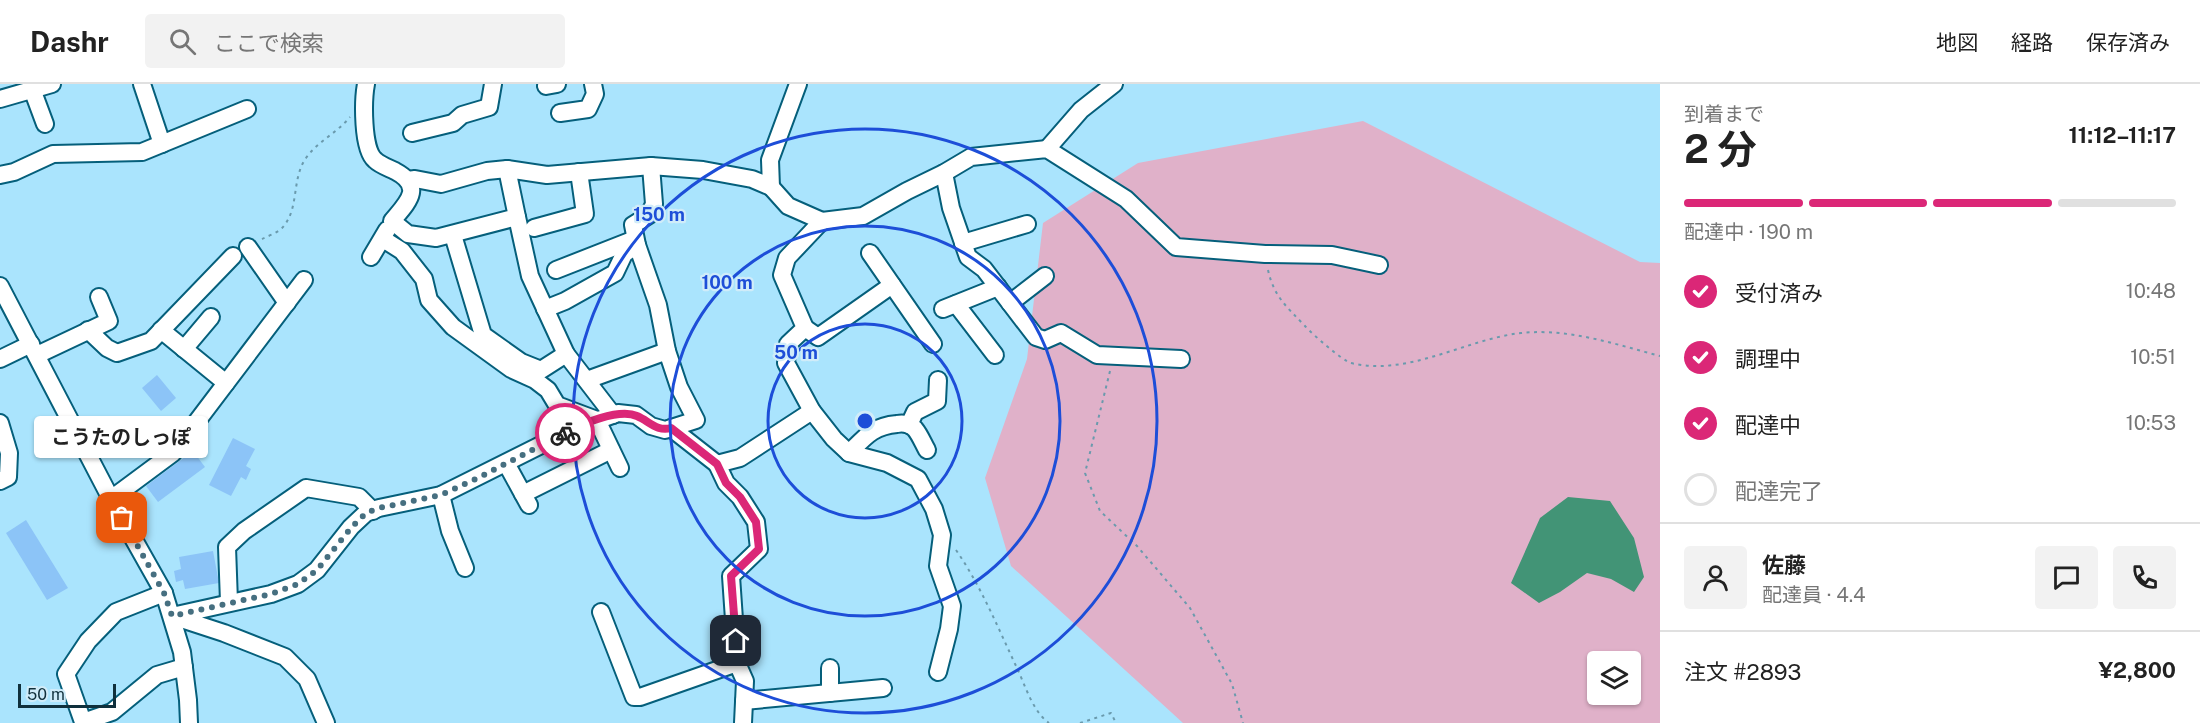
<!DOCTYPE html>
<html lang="ja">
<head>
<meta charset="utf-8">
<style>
	:root { --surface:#fff; --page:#f2f2f2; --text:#222; --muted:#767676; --line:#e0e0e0; --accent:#db2777 }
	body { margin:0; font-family:"Public Sans","Noto Sans JP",sans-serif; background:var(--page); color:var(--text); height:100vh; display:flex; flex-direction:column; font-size:22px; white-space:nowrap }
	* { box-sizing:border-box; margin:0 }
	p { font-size:20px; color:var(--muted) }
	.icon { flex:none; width:33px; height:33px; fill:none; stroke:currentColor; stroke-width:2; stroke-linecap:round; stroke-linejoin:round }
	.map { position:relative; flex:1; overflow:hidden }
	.panel { display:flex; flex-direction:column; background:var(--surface); width:540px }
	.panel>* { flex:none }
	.buttons { position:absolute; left:1587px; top:567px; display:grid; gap:12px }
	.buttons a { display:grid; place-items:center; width:54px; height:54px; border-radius:6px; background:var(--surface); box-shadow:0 2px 4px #0004; font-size:30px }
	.scale { position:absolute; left:18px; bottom:15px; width:98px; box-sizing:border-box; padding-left:6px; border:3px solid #10303c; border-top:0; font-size:16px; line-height:21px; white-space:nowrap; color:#10303c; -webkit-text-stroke:4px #d0ecf9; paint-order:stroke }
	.pin { position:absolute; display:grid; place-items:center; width:51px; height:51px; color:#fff; margin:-26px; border-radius:12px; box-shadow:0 3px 9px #0006 }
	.courier { position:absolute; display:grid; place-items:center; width:60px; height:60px; margin:-30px; border:4px solid #db2777; border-radius:50%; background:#fff; color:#222; box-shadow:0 2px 8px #0007 }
	.bubble { position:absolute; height:42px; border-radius:6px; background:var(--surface); box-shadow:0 2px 4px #0004; font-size:20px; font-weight:700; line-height:42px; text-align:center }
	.headline em { font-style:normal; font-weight:700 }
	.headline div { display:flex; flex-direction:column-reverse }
	.headline { display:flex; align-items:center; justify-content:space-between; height:102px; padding:0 24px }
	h1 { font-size:39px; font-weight:700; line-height:45px }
	.bar { display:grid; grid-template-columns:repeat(4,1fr); gap:9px 6px; align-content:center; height:72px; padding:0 24px }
	.bar i { height:8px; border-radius:4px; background:var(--line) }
	.bar .on { background:var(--accent) }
	.bar p { grid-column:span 4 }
	.line { display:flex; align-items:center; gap:15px; padding:0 24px; border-top:2px solid var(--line) }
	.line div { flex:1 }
	.round { display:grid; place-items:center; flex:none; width:63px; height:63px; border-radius:6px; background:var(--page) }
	ol { padding:0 24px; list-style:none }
	li { display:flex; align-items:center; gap:18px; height:66px }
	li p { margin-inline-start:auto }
	li .icon { padding:6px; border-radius:50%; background:var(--accent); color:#fff; stroke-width:4 }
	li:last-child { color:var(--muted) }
	li i { width:33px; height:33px; border:3px solid var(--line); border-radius:50% }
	header { display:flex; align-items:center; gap:36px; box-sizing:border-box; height:84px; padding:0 30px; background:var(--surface); border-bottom:2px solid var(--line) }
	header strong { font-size:28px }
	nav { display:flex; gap:33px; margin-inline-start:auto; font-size:21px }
	.search { width:420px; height:54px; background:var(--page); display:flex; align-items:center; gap:15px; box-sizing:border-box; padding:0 21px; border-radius:6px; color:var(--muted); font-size:22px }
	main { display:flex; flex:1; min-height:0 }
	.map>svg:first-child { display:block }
	.green { fill:#e0b1c9; fill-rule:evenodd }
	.water { fill:#429476 }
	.building { fill:#8cc4f7 }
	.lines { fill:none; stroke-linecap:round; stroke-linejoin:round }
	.minor-casing { stroke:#055f7b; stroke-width:20 }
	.path { stroke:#6a9aad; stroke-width:2; stroke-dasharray:3 4.5; stroke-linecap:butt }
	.minor { stroke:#fff; stroke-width:16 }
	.done { stroke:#466f80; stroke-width:6; stroke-dasharray:0 10.8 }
	.route { stroke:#db2777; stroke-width:8 }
	.ring { fill:none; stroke:#1d4ed8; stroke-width:3 }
	.centre { fill:#1d4ed8; stroke:#d0ecf9; stroke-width:3 }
	.ring-label { font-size:18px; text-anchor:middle; font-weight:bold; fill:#1d4ed8; stroke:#d0ecf9; stroke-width:4.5; stroke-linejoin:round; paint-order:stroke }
</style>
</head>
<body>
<header>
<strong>Dashr</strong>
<div class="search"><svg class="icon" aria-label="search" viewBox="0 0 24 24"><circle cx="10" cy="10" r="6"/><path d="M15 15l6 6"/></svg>ここで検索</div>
<nav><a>地図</a><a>経路</a><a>保存済み</a></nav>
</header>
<main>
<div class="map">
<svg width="1660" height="639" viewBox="0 0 1660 639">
	<rect width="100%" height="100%" fill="#aae4fd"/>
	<path class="green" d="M1363,37L1640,178L1660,179V639H1183L1011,482L985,394L1027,275L1043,139L1138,79ZM1598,578H1630V610H1598Z"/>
	<polygon class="water" points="1568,413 1610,417 1634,454 1644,493 1634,508 1611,495 1587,489 1560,508 1539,519 1511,499 1540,434"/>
	<g class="building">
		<polygon points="157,291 176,314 161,327 142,304"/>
		<polygon points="233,354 255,365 246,382 251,385 246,396 241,393 231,412 209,401"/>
		<polygon points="193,367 205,383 158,418 146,402"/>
		<polygon points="26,436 68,504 47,516 6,449"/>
		<polygon points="213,467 219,499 185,505 183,496 176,498 174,487 181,485 179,473"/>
	</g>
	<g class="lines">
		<g class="minor-casing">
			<g id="minor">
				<polyline points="142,0 162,60"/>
				<path d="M366,0C363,16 362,65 375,76C380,81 389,84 395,87C425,103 407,119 392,137L408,150L436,154L517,133L507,85L547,91L651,82L703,86L752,95L771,103L770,76L798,0"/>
				<polyline points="546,2 557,0"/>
				<polyline points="32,5 45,40"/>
				<polyline points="0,15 52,0"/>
				<polyline points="560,29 588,25 595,10 593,0"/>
				<polyline points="412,49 453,39 462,31 489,23 493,0"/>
				<polyline points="1047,65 1081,26 1114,0"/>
				<polyline points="944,89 951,124 968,173 984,185 1036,253 1045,256 1061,249 1097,271 1181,275"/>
				<polyline points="0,91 14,88 53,70 142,68 247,25"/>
				<polyline points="408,96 415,95 441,100 487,87 507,85"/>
				<polyline points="771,103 788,122 822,137 787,174 782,191 805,244 788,260 786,279 812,327 834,355 849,369 887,379 918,395 934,425 942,451 938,482 952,522 949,545 938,588"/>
				<polyline points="822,137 863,132 907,107 944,89 971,73 1047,65 1126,115 1176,163 1265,170 1332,171 1379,181"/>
				<polyline points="534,144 585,130 579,88"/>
				<polyline points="453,151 483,251 521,278 541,286 566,270 530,192 517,133"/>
				<polyline points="383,155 402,167 424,195 429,216 453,243 511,285 535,296 548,306 557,321 597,336 620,384"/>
				<polyline points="963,159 1027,140"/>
				<polyline points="248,163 287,219"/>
				<polyline points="870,169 933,260"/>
				<polyline points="371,173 387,146"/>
				<polyline points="556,186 635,155"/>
				<polyline points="0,202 111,415 164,509 182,568 188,616 189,639"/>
				<polyline points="1010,219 1045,192"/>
				<polyline points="956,220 995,271"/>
				<polyline points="545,225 565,217 615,189 624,170 637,161"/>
				<polyline points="943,225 998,203"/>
				<polyline points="805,244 818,253 892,201"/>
				<polyline points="88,246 107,264 117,269 151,257 233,172"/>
				<polyline points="161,246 226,299"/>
				<polyline points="184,265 211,233"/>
				<polyline points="566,270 613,331"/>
				<polyline points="37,271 109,237 99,213"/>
				<polyline points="0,275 31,260"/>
				<polyline points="587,296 667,267"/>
				<polyline points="0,339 9,369 8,393 0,397"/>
				<polyline points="909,341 915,328 937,317 938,296"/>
				<polyline points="671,344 717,380 740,374 812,327"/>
				<path d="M849,369C865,353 873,342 897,340C903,339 910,340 915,345C920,351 923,359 927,366"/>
				<polyline points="506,379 529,421"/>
				<polyline points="717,380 726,399 740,413 756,438 759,465 731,492 737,579"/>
				<polyline points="523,410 611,366"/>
				<polyline points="441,411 450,447 465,484"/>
				<polyline points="111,415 173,369 304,196"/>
				<polyline points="164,509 116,528 88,557 66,590 83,638 112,628 157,591 184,583"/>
				<polyline points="229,518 227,463 244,447 306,404 359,413 373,427"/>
				<polyline points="601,528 634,613 640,613 737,579 745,597 743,639"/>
				<polyline points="830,609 830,584"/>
				<polyline points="744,617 883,604"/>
				<polyline points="326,639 307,595 285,573 224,549 172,532 271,510 298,500 317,486 351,443 366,429 379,424 441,411 571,346 618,329 636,331 651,342 665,346 696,336 679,303 667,267 658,221 637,161 633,141 649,131 654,120 651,82"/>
			</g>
		</g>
		<g class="path">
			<path d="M262,155C268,152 277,149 282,144C300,125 291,95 306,74C318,57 337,49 350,33"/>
			<path d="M1268,186C1274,213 1287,223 1305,242C1312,250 1343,277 1351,279C1408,293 1466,255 1521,249C1569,244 1614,260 1660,272"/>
			<polyline points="1110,287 1085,389 1100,427 1137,462 1190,524 1232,600 1243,639"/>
			<path d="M956,466C981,502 998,544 1017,584C1025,601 1033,628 1049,639"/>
			<polyline points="1080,639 1111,629 1116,639"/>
		</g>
		<use href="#minor" class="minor"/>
	</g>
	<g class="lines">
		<polyline class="done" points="122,434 164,509 172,532 271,510 298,500 317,486 351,444 366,429 379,424 441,411 478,394 565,349"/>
		<path class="route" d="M565,349C581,340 619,324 637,332C649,337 657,348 671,344L717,380L726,399L740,413L756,438L759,465L731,492L736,557"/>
	</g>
	<g class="ring">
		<circle cx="865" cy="337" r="97"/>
		<circle cx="865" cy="337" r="195"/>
		<circle cx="865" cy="337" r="292"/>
	</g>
	<circle cx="865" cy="337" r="9" class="centre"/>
	<g class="ring-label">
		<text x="659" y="137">150 m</text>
		<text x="727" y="205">100 m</text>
		<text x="796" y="275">50 m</text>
	</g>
</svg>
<div class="buttons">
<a><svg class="icon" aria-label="layers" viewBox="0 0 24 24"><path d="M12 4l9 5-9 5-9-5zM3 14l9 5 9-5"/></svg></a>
</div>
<div class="scale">50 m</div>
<div class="pin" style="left:122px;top:434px;background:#ea580c"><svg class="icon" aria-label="bag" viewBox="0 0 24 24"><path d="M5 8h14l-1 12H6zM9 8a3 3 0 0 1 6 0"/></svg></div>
<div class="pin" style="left:736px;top:557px;background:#1f2937"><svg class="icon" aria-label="home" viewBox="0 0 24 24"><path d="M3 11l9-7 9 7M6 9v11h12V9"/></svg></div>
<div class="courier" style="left:565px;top:349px"><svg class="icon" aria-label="bike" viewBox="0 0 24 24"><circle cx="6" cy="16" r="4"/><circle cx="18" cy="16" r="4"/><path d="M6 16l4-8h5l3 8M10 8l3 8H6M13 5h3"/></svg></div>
<div class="bubble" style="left:34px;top:332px;width:174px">こうたのしっぽ</div>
</div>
<section class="panel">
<div class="headline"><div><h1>2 分</h1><p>到着まで</p></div><em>11:12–11:17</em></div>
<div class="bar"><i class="on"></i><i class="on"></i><i class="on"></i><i></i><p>配達中 · 190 m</p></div>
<ol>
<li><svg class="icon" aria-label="check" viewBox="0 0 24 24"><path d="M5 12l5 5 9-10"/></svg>受付済み<p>10:48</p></li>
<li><svg class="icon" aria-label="check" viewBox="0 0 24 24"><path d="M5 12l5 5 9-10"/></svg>調理中<p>10:51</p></li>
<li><svg class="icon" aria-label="check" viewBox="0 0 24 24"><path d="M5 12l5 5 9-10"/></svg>配達中<p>10:53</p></li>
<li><i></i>配達完了</li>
</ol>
<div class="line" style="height:108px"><a class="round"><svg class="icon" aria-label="person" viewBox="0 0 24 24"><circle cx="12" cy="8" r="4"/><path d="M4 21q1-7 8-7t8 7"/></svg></a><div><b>佐藤</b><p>配達員 · 4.4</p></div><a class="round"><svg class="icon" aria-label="chat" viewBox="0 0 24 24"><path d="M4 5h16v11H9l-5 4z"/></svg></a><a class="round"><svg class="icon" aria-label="phone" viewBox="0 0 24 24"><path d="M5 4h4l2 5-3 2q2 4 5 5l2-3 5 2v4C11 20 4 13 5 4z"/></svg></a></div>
<div class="line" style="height:78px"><div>注文 #2893</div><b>¥2,800</b></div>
</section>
</main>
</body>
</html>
